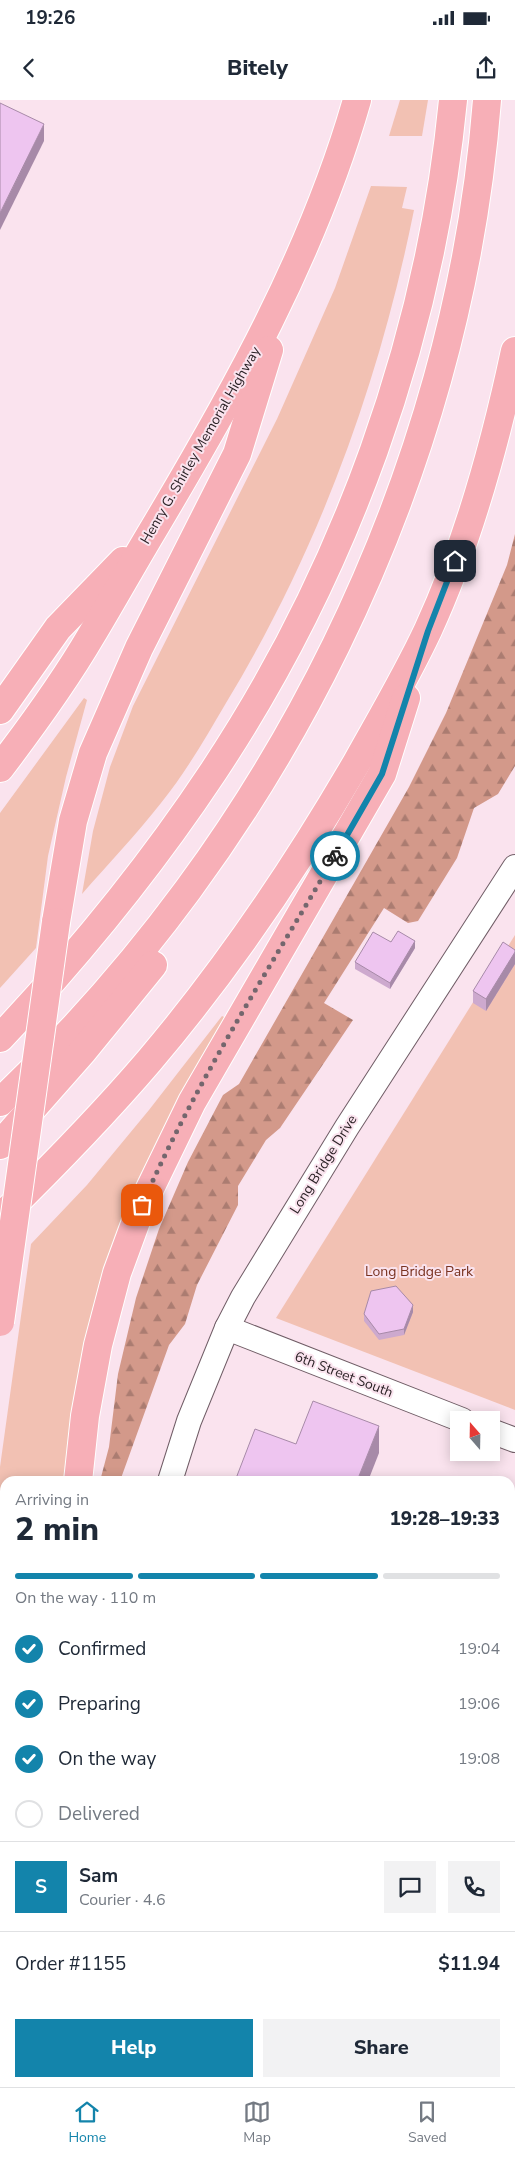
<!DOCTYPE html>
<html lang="en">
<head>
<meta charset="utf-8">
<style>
	:root { --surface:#fff; --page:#f2f2f3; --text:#1f2937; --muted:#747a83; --line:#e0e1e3; --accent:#1384ab }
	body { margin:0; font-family:"Nunito Sans",sans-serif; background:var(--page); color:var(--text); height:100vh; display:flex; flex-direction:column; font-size:19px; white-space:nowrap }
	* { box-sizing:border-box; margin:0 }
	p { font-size:16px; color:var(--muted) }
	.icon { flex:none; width:28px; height:28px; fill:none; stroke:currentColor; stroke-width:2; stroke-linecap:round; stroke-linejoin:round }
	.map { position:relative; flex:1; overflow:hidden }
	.side { position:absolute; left:0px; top:1376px; width:515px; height:611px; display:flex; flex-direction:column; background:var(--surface); border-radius:15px 15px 0 0; box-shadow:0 2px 12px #0003 }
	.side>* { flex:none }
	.needle { width:32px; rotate:340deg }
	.controls { position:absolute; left:450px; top:1311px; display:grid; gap:10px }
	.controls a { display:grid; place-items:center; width:50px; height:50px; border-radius:0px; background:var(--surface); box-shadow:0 2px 12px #0003; font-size:25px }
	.pin { position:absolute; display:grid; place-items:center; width:42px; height:42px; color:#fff; margin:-21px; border-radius:10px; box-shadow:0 2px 8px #0006 }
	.courier { position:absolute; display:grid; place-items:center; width:50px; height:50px; margin:-25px; border:4px solid #1384ab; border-radius:50%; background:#fff; color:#222; box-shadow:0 1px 6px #0007 }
	.head em { font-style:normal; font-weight:800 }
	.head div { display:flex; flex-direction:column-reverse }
	.head { display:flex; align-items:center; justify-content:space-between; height:85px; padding:0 15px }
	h1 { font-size:32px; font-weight:800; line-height:38px }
	.bar { display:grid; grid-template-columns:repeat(4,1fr); gap:8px 5px; align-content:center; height:60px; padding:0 15px }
	.bar i { height:6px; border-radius:4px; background:var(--line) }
	.bar .current { background:var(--accent) }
	.bar p { grid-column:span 4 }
	.line { display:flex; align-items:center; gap:12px; padding:0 15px; border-top:1px solid var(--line) }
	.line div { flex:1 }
	.round { display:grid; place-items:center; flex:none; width:52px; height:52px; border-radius:0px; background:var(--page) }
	ol { padding:0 15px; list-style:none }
	li { display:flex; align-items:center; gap:15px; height:55px }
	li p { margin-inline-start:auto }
	li .icon { padding:5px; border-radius:50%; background:var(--accent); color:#fff; stroke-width:4 }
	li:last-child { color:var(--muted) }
	li i { width:28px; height:28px; border:2px solid var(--line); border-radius:50% }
	.primary-button { display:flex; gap:10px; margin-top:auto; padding:10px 15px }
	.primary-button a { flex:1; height:58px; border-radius:0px; background:var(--accent); color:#fff; font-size:20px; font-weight:800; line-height:58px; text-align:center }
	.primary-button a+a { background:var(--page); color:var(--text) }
	.status { display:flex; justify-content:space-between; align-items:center; height:35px; padding:0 25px; background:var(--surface); direction:ltr }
	.status svg { height:14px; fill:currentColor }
	header { display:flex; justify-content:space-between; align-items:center; height:65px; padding:0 15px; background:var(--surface); font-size:22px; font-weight:800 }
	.tabs { display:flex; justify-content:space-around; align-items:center; height:70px; border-top:1px solid var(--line); background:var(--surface); font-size:14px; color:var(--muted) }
	.tabs a { display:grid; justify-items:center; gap:2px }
	.tabs .current { color:var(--accent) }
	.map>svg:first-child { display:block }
	.green { fill:#f2c1b3 }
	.forest { fill:url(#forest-firs) }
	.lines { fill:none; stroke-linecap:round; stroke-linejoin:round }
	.minor-casing { stroke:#705d66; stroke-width:26 }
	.highway-casing { stroke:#fff; stroke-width:30 }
	.minor { stroke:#fff; stroke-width:24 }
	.highway { stroke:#f7afb7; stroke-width:28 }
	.highway-bridge-casing { stroke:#fff; stroke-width:30; stroke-linecap:butt }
	.highway-bridge { stroke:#f7afb7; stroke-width:28 }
	.wall { fill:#cda9ce }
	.shaded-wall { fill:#a78aa8 }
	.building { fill:#eec5f0; stroke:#a78aa8 }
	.done { stroke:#74666d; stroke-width:5; stroke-dasharray:0 9 }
	.route { stroke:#1384ab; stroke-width:6 }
	.labels { text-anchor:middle; stroke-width:4; stroke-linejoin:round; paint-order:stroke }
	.street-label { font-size:14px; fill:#2c2327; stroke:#fae3ee }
	.park-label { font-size:14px; fill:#7a3321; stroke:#fae3ee }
</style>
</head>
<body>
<div class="status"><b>19:26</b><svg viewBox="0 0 49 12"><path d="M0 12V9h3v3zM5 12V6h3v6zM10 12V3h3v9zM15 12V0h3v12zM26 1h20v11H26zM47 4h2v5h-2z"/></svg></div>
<header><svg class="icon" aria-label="back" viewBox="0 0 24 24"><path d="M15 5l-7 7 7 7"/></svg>Bitely<svg class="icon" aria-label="share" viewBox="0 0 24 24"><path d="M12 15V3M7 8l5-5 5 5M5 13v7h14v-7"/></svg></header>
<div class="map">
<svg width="515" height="1987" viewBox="0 0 515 1987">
	<defs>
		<pattern id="forest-firs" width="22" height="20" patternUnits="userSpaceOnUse" patternTransform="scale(1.25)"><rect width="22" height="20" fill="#d3998a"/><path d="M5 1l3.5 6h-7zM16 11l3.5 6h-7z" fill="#ab7c71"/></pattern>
	</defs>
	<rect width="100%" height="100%" fill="#fae3ee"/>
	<g class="green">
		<polygon points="400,0 428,0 422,36 389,36"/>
		<path d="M371,86L407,87L402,108L414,110C379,284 318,451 226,603C206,637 186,672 161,703C136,735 108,764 82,794L93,731L110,667L133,606L277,319L335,188Z"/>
		<polygon points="84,598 87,600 66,677 48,756 36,848 0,888 0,713"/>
		<polygon points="515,835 515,1310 276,1218"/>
		<polygon points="222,916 226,918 171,1014 66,1381 5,1381 5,1508 0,1496 0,1367 31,1144 87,1085 149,1010"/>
		<polygon points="0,1634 5,1656 5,1872 0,1847"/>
	</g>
	<polygon class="forest" points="515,434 515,666 498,694 474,708 457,758 418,821 408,823 384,808 324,903 353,920 280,1028 266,1040 238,1086 238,1105 197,1185 185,1224 169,1245 120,1381 100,1381 109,1347 118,1274 136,1198 159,1129 188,1062 223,995 239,984 409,687 446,613 507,465"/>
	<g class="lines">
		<g class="minor-casing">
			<g id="minor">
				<polyline points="227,1228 462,1320"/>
				<polyline points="491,1331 515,1340"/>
				<polyline points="170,1381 189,1321 227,1228 243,1197 347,1027 515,767"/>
				<polyline points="510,1740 515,1726"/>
				<polyline points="510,1868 515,1870"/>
				<polyline points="131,1982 132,1987"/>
			</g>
		</g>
		<g class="highway-casing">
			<g id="highway">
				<polyline points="0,610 58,528 123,461"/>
				<path d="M0,668C32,626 64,582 91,536C112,501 132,465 153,430C234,294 313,154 357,0"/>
				<polyline points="56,822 73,721 93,653 139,548 237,354 269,250"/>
				<path d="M0,938C78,855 150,767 213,672C345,473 430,238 453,0"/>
				<path d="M0,1002C275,744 458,377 487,0"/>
				<polyline points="0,1045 83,951 153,865"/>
				<path d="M0,1118C51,1068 102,1016 149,961C228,868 296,767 357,662C381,619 407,575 428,530C468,443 495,345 515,251"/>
				<polyline points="78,1381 85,1316 98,1245 117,1173 142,1105 192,1002 382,674 406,598"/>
				<polyline points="0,1562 5,1579"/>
				<polyline points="0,1937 5,1958"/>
				<polyline points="11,1982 12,1987"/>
				<polyline points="69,1982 70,1987"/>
			</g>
		</g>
		<use href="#minor" class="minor"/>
		<use href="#highway" class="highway"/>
		<g class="highway-bridge-casing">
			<polyline id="highway-bridge" points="0,1222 56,822"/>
		</g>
		<use href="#highway-bridge" class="highway-bridge"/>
	</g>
	<g class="wall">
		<polygon points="415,848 390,889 355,869 355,862"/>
		<polygon points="515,850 515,864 486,911 473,903 473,891"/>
		<polygon points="413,1212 404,1235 379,1240 364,1221 364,1214"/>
		<polygon points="515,1786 515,1835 510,1833 510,1799"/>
		<polygon points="219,1982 510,1982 515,1986 515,1987 223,1987 220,1985"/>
	</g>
	<g class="shaded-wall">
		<polygon points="44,24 44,41 0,130 0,113"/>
		<polygon points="415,841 415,848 390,889 390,883"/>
		<polygon points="515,852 515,864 486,911 486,899"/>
		<polygon points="413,1205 413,1212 404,1235 404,1229"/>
		<polygon points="379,1326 379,1353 368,1381 357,1381"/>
		<polygon points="515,1955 515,1987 499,1987 501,1982 510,1982 510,1965"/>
		<polygon points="305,1982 337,1982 337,1987 292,1987"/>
	</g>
	<g class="building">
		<polygon points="0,3 44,24 0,113"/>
		<polygon points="398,831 415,841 390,883 355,862 373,832 391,842"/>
		<polygon points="503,842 515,850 515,852 486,899 473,891"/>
		<polygon points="396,1186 413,1205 404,1229 379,1234 364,1214 371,1191"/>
		<polygon points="313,1301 379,1326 357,1381 235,1381 255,1329 296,1344"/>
		<polygon points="515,1786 515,1808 510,1806 510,1799"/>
		<polygon points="510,1939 515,1953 515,1955 510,1965"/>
		<polygon points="265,1982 305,1982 292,1987 266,1987"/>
		<polygon points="373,1982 501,1982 499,1987 370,1987"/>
	</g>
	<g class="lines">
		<path class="done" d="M142,1105C195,983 268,871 335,756"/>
		<polyline class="route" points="335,756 382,674 428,531 455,461"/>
	</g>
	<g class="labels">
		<g class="street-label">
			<text transform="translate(200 345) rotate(-60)" y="5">Henry G. Shirley Memorial Highway</text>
			<text transform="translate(323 1064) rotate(-58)" y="5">Long Bridge Drive</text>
			<text transform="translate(344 1274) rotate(21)" y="5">6th Street South</text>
		</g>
		<g class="park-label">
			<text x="419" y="1176">Long Bridge Park</text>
		</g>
	</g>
</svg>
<div class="controls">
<a><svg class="needle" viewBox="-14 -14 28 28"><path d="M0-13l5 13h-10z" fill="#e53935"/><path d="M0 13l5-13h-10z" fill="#747a83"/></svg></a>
</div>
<div class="pin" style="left:142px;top:1105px;background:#ea580c"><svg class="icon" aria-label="bag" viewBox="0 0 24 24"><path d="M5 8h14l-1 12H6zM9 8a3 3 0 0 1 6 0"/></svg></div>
<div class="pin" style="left:455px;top:461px;background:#1f2937"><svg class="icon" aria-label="home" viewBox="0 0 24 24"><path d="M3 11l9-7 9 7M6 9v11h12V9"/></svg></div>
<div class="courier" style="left:335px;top:756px"><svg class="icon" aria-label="bike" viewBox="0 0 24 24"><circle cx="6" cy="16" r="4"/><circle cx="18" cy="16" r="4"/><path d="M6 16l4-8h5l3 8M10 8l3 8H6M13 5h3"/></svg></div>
<section class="side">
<div class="head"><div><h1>2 min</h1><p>Arriving in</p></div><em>19:28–19:33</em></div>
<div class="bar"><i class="current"></i><i class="current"></i><i class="current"></i><i></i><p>On the way · 110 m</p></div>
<ol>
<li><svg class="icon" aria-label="check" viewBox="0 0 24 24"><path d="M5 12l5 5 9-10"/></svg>Confirmed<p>19:04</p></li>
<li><svg class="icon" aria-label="check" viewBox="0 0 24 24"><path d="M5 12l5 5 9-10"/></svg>Preparing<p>19:06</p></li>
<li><svg class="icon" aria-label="check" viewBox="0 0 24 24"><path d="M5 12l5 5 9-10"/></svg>On the way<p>19:08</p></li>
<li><i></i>Delivered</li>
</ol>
<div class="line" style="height:90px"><b class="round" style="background:var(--accent);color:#fff">S</b><div><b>Sam</b><p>Courier · 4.6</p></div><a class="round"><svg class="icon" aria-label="chat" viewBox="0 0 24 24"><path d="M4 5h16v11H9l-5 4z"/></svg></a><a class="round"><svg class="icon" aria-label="phone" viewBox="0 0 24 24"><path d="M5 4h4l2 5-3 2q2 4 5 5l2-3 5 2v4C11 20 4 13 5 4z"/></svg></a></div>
<div class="line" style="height:65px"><div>Order #1155</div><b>$11.94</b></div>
<div class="primary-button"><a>Help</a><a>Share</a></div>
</section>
</div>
<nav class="tabs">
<a class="current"><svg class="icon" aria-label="home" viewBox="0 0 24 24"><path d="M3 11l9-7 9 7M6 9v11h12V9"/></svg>Home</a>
<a><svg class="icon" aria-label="map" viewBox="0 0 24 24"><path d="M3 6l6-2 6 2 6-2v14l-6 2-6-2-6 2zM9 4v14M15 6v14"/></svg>Map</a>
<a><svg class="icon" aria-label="saved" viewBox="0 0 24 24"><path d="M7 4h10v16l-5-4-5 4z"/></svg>Saved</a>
</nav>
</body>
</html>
